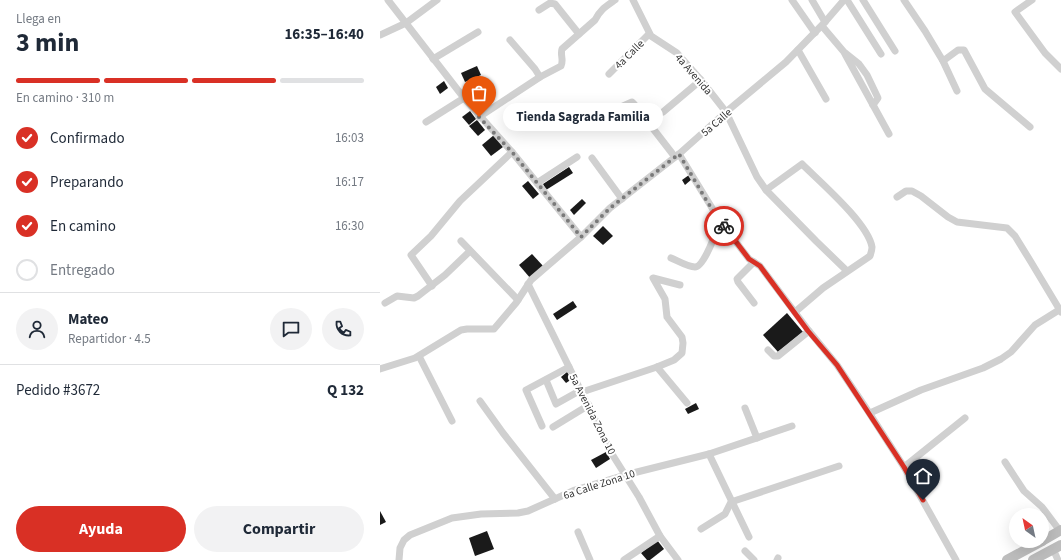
<!DOCTYPE html>
<html lang="es">
<head>
<meta charset="utf-8">
<style>
	:root { --surface:#fff; --page:#f2f2f3; --text:#1f2937; --muted:#747a83; --line:#e0e1e3; --accent:#d93025 }
	body { margin:0; font-family:"Source Sans 3",sans-serif; background:var(--page); color:var(--text); height:100vh; display:flex; flex-direction:column; font-size:15px; white-space:nowrap }
	* { box-sizing:border-box; margin:0 }
	p { font-size:13px; color:var(--muted) }
	.icon { flex:none; width:22px; height:22px; fill:none; stroke:currentColor; stroke-width:2; stroke-linecap:round; stroke-linejoin:round }
	.map { position:relative; flex:1; overflow:hidden }
	.side { display:flex; flex-direction:column; background:var(--surface); width:380px }
	.side>* { flex:none }
	.needle { width:26px; rotate:327deg }
	.controls { position:absolute; left:629px; top:508px; display:grid; gap:8px }
	.controls a { display:grid; place-items:center; width:40px; height:40px; border-radius:50%; background:var(--surface); box-shadow:0 4px 16px #0002; font-size:20px }
	.pin { position:absolute; display:grid; place-items:center; width:34px; height:34px; color:#fff; margin:-41px -17px; border-radius:50% 50% 50% 0; rotate:-45deg; box-shadow:0 0 4px #0007 }
	.pin .icon { rotate:45deg }
	.courier { position:absolute; display:grid; place-items:center; width:40px; height:40px; margin:-20px; border:3px solid #d93025; border-radius:50%; background:#fff; color:#222; box-shadow:0 1px 5px #0007 }
	.bubble { position:absolute; height:28px; border-radius:14px; background:var(--surface); box-shadow:0 4px 16px #0002; font-size:13px; font-weight:700; line-height:28px; text-align:center }
	.headline em { font-style:normal; font-weight:700 }
	.headline div { display:flex; flex-direction:column-reverse }
	.headline { display:flex; align-items:center; justify-content:space-between; height:68px; padding:0 16px }
	h1 { font-size:26px; font-weight:700; line-height:30px }
	.bar { display:grid; grid-template-columns:repeat(4,1fr); gap:6px 4px; align-content:center; height:48px; padding:0 16px }
	.bar i { height:5px; border-radius:3px; background:var(--line) }
	.bar .on { background:var(--accent) }
	.bar p { grid-column:span 4 }
	.line { display:flex; align-items:center; gap:10px; padding:0 16px; border-top:1px solid var(--line) }
	.line div { flex:1 }
	.round { display:grid; place-items:center; flex:none; width:42px; height:42px; border-radius:21px; background:var(--page) }
	ol { padding:0 16px; list-style:none }
	li { display:flex; align-items:center; gap:12px; height:44px }
	li p { margin-inline-start:auto }
	li .icon { padding:4px; border-radius:50%; background:var(--accent); color:#fff; stroke-width:4 }
	li:last-child { color:var(--muted) }
	li i { width:22px; height:22px; border:2px solid var(--line); border-radius:50% }
	.button { display:flex; gap:8px; margin-top:auto; padding:8px 16px }
	.button a { flex:1; height:46px; border-radius:24px; background:var(--accent); color:#fff; font-size:16px; font-weight:700; line-height:46px; text-align:center }
	.button a+a { background:var(--page); color:var(--text) }
	main { display:flex; flex:1; min-height:0 }
	.map>svg:first-child { display:block }
	.building { fill:#1a1a1a }
	.lines { fill:none; stroke-linecap:round; stroke-linejoin:round }
	.street { stroke:#d0d0d0; stroke-width:7 }
	.secondary { stroke:#bdbdbd; stroke-width:10 }
	.done { stroke:#7a7a7a; stroke-width:4; stroke-dasharray:0 7.2 }
	.route { stroke:#d93025; stroke-width:5 }
	.labels { text-anchor:middle; stroke-width:4; stroke-linejoin:round; paint-order:stroke }
	.street-label { font-size:11px; fill:#333; stroke:#fff }
</style>
</head>
<body>
<main>
<section class="side">
<div class="headline"><div><h1>3 min</h1><p>Llega en</p></div><em>16:35–16:40</em></div>
<div class="bar"><i class="on"></i><i class="on"></i><i class="on"></i><i></i><p>En camino · 310 m</p></div>
<ol>
<li><svg class="icon" aria-label="check" viewBox="0 0 24 24"><path d="M5 12l5 5 9-10"/></svg>Confirmado<p>16:03</p></li>
<li><svg class="icon" aria-label="check" viewBox="0 0 24 24"><path d="M5 12l5 5 9-10"/></svg>Preparando<p>16:17</p></li>
<li><svg class="icon" aria-label="check" viewBox="0 0 24 24"><path d="M5 12l5 5 9-10"/></svg>En camino<p>16:30</p></li>
<li><i></i>Entregado</li>
</ol>
<div class="line" style="height:72px"><a class="round"><svg class="icon" aria-label="person" viewBox="0 0 24 24"><circle cx="12" cy="8" r="4"/><path d="M4 21q1-7 8-7t8 7"/></svg></a><div><b>Mateo</b><p>Repartidor · 4.5</p></div><a class="round"><svg class="icon" aria-label="chat" viewBox="0 0 24 24"><path d="M4 5h16v11H9l-5 4z"/></svg></a><a class="round"><svg class="icon" aria-label="phone" viewBox="0 0 24 24"><path d="M5 4h4l2 5-3 2q2 4 5 5l2-3 5 2v4C11 20 4 13 5 4z"/></svg></a></div>
<div class="line" style="height:52px"><div>Pedido #3672</div><b>Q 132</b></div>
<div class="button"><a>Ayuda</a><a>Compartir</a></div>
</section>
<div class="map">
<svg width="681" height="560" viewBox="0 0 681 560">
	<rect width="100%" height="100%" fill="#fff"/>
	<g class="building">
		<polygon points="97,66 101,75 85,82 81,73"/>
		<polygon points="64,81 68,88 60,94 56,87"/>
		<polygon points="90,111 96,119 89,125 82,117"/>
		<polygon points="97,120 105,130 98,136 89,126"/>
		<polygon points="114,135 123,147 111,156 102,145"/>
		<polygon points="189,167 193,173 166,190 163,184"/>
		<polygon points="309,175 312,179 305,185 302,180"/>
		<polygon points="148,181 159,194 153,199 142,186"/>
		<polygon points="202,199 206,203 194,215 190,210"/>
		<polygon points="223,226 233,236 223,245 213,236"/>
		<polygon points="152,254 164,267 151,279 139,265"/>
		<polygon points="193,301 197,307 177,320 173,314"/>
		<polygon points="407,313 423,332 398,352 383,335"/>
		<polygon points="187,372 192,379 186,383 181,377"/>
		<polygon points="316,403 319,409 308,414 305,409"/>
		<polygon points="226,452 230,459 216,468 211,460"/>
		<polygon points="0,511 6,522 0,525"/>
		<polygon points="107,531 114,549 95,556 89,538"/>
		<polygon points="277,540 284,549 270,560 267,560 261,553"/>
	</g>
	<g class="lines">
		<g class="street">
			<polyline points="8,0 84,98 132,152 201,237"/>
			<polyline points="253,0 271,36 297,53 321,80 346,112 377,177 386,190 436,241 467,271"/>
			<polyline points="412,0 435,33"/>
			<polyline points="432,0 445,22"/>
			<polyline points="467,0 501,54"/>
			<polyline points="483,0 515,51"/>
			<polyline points="524,0 545,31 563,61 577,91"/>
			<polyline points="652,0 635,12 665,53 681,69"/>
			<polyline points="159,10 170,3 175,4 199,34"/>
			<polyline points="442,26 464,52 479,64 487,75 498,98 493,105"/>
			<polyline points="0,35 26,23 57,0"/>
			<polyline points="130,40 155,69 160,77"/>
			<polyline points="418,50 446,99"/>
			<polyline points="465,54 509,134"/>
			<polyline points="53,59 98,32"/>
			<polyline points="563,61 578,50 584,50 605,89 650,127"/>
			<polyline points="229,74 269,34"/>
			<polyline points="243,106 252,102 254,104 295,157"/>
			<polyline points="283,112 321,80"/>
			<path d="M99,117L160,77L181,66C184,60 180,55 182,49L215,20C220,10 225,7 235,0"/>
			<polyline points="46,122 84,98"/>
			<polyline points="299,154 340,221 369,259 380,266 429,331 457,365 486,408 524,467 576,560"/>
			<polyline points="212,158 242,199"/>
			<polyline points="157,183 197,157"/>
			<path d="M386,190L422,164C440,182 488,223 492,247C492,250 491,253 490,256L443,288L415,312"/>
			<polyline points="517,197 526,191 532,191 541,196 568,217 577,222 627,228 635,236 651,262 681,312"/>
			<polyline points="81,241 138,300"/>
			<path d="M291,258C298,261 308,267 315,267C324,267 337,230 340,221"/>
			<polyline points="148,284 232,454 259,497 280,536 298,560"/>
			<polyline points="52,286 31,255 51,236 80,201 132,152"/>
			<polyline points="5,303 17,296 34,298 38,296 65,275 90,251"/>
			<polyline points="374,303 358,282 357,279 374,262"/>
			<polyline points="388,350 394,356 398,356 429,331"/>
			<polyline points="39,356 72,421"/>
			<polyline points="277,367 307,403"/>
			<polyline points="0,369 35,358 81,330 87,329 114,329 136,303 151,280 201,237 230,208 299,154 346,112 406,62 445,22 464,0"/>
			<polyline points="166,380 176,404 201,390"/>
			<polyline points="202,392 277,367 294,360 302,353 303,343 302,337 287,317 285,299 273,278 300,285"/>
			<polyline points="100,401 123,433 175,499"/>
			<polyline points="365,408 377,438"/>
			<polyline points="490,413 541,390 603,368 621,359 631,352 655,325 679,310"/>
			<polyline points="162,426 146,390 189,367"/>
			<polyline points="173,427 209,405"/>
			<polyline points="329,454 369,537"/>
			<polyline points="625,462 644,491 662,507 680,531"/>
			<polyline points="524,467 585,418"/>
			<polyline points="321,529 345,514 351,502 459,466"/>
			<polyline points="198,532 210,560"/>
			<polyline points="673,549 678,560"/>
			<polyline points="365,551 374,560"/>
			<polyline points="19,560 20,548 24,540 30,535 72,518 101,514 138,513 148,511 195,490 245,475 329,454 412,426"/>
			<polyline points="244,560 280,536"/>
			<polyline points="397,560 398,558"/>
		</g>
		<g class="secondary">
			<polyline points="662,541 681,530"/>
			<polyline points="627,560 662,541"/>
			<polyline points="653,560 681,545"/>
		</g>
	</g>
	<g class="lines">
		<polyline class="done" points="99,117 132,152 201,237 230,208 299,154 328,203 344,226"/>
		<polyline class="route" points="344,226 369,259 380,266 428,331 457,365 524,467 543,500"/>
	</g>
	<g class="labels">
		<g class="street-label">
			<text transform="translate(249 54) rotate(-45)" y="4">4a Calle</text>
			<text transform="translate(314 74) rotate(49)" y="4">4a Avenida</text>
			<text transform="translate(336 122) rotate(-41)" y="4">5a Calle</text>
			<text transform="translate(213 414) rotate(63)" y="4">5a Avenida Zona 10</text>
			<text transform="translate(219 484) rotate(-18)" y="4">6a Calle Zona 10</text>
		</g>
	</g>
</svg>
<div class="controls">
<a><svg class="needle" viewBox="-14 -14 28 28"><path d="M0-13l5 13h-10z" fill="#e53935"/><path d="M0 13l5-13h-10z" fill="#747a83"/></svg></a>
</div>
<div class="pin" style="left:99px;top:117px;background:#ea580c"><svg class="icon" aria-label="bag" viewBox="0 0 24 24"><path d="M5 8h14l-1 12H6zM9 8a3 3 0 0 1 6 0"/></svg></div>
<div class="pin" style="left:543px;top:500px;background:#1f2937"><svg class="icon" aria-label="home" viewBox="0 0 24 24"><path d="M3 11l9-7 9 7M6 9v11h12V9"/></svg></div>
<div class="courier" style="left:344px;top:226px"><svg class="icon" aria-label="bike" viewBox="0 0 24 24"><circle cx="6" cy="16" r="4"/><circle cx="18" cy="16" r="4"/><path d="M6 16l4-8h5l3 8M10 8l3 8H6M13 5h3"/></svg></div>
<div class="bubble" style="left:123px;top:103px;width:160px">Tienda Sagrada Familia</div>
</div>
</main>
</body>
</html>
